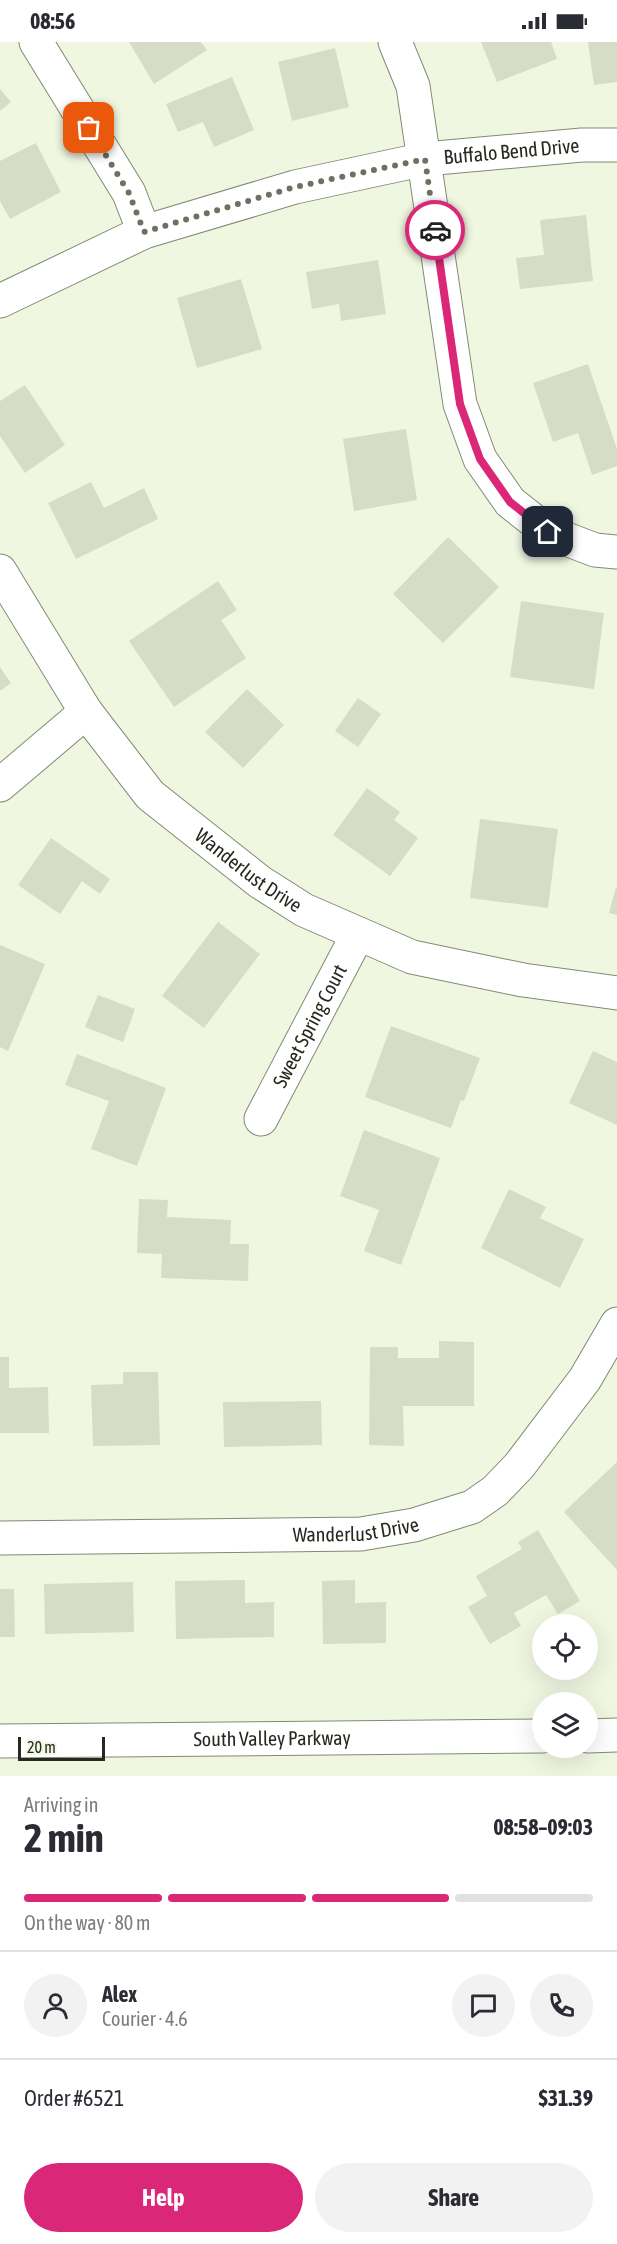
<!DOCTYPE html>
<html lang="en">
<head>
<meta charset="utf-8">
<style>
	:root { --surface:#fff; --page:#f2f2f3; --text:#2b2b33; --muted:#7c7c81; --line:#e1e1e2; --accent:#db2777 }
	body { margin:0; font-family:"Asap Condensed",sans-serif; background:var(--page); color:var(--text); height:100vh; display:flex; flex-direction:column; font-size:22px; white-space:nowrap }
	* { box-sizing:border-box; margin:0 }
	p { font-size:20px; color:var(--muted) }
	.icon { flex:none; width:33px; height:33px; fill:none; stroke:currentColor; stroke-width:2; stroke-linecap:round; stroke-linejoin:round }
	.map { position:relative; height:1734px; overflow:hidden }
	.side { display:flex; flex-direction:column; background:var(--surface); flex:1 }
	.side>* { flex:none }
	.buttons { position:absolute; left:532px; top:1572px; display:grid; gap:12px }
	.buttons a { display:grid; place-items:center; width:66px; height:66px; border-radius:50%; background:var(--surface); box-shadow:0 6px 24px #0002; font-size:30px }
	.scale { position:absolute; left:18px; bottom:15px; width:87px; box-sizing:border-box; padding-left:6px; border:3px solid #272921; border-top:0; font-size:16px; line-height:21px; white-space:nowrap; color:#272921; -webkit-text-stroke:4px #f0f7e1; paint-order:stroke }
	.pin { position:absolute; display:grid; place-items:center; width:51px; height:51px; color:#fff; margin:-26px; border-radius:12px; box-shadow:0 3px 9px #0006 }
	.courier { position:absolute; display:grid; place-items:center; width:60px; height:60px; margin:-30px; border:4px solid #db2777; border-radius:50%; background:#fff; color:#222; box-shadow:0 2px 8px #0007 }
	.head em { font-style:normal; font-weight:700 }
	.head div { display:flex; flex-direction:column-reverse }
	.head { display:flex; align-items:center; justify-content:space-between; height:102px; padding:0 24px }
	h1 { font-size:39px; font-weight:700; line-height:45px }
	.bar { display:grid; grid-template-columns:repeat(4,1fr); gap:9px 6px; align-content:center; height:72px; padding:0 24px }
	.bar i { height:8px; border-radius:4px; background:var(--line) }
	.bar .active { background:var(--accent) }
	.bar p { grid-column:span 4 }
	.line { display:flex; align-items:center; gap:15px; padding:0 24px; border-top:2px solid var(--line) }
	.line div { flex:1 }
	.round { display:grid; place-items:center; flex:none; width:63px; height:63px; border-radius:32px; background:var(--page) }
	.primary-button { display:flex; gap:12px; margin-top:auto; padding:12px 24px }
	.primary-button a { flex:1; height:69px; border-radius:36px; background:var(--accent); color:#fff; font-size:24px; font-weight:700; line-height:69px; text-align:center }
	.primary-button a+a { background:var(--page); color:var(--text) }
	.status { display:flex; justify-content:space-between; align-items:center; height:42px; padding:0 30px; background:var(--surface); direction:ltr }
	.status svg { height:16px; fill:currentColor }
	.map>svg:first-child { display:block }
	.building { fill:#d6ddc7 }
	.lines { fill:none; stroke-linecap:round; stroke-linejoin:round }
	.minor-casing { stroke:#828974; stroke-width:35 }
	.major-casing { stroke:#828974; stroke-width:35 }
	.minor { stroke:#fff; stroke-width:33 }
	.major { stroke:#fff; stroke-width:33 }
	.done { stroke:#6d7164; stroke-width:6; stroke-dasharray:0 10.8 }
	.route { stroke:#db2777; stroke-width:8 }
	.labels { text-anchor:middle; stroke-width:4.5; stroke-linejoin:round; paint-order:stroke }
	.street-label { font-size:20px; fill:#272921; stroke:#f0f7e1 }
</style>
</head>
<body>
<div class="status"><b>08:56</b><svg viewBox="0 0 49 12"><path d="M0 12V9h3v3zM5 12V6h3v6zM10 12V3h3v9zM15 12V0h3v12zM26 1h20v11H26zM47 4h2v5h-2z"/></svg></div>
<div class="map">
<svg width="617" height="1734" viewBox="0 0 617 1734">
	<rect width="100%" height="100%" fill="#f0f7e1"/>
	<g class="building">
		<polygon points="129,0 201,0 207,8 154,42"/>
		<polygon points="481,0 551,0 557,17 497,40"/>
		<polygon points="588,0 617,0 617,40 594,43"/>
		<polygon points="335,6 349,65 292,79 278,20"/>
		<polygon points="232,35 254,88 214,105 203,80 178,90 166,62"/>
		<polygon points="0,47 11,60 0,69"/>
		<polygon points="36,101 61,150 10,177 0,159 0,119"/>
		<polygon points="586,173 593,239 520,247 516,216 544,213 540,178"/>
		<polygon points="378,218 386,272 341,279 339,262 312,267 306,230"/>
		<polygon points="241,237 262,307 197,326 177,256"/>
		<polygon points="588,322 617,407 617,424 592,433 578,391 553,400 533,341"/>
		<polygon points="25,343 65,403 25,431 0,394 0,359"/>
		<polygon points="406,387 417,458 354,469 343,397"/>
		<polygon points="91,440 104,466 144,446 158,477 76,517 48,461"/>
		<polygon points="448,495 499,545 443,601 393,552"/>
		<polygon points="218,539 237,568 221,578 246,616 174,665 129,599"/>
		<polygon points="521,559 604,571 594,647 510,635"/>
		<polygon points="0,625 11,641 0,649"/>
		<polygon points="247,647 284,683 243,726 205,690"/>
		<polygon points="358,656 381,672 358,705 335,689"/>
		<polygon points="367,746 400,770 394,778 418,796 390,834 333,793"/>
		<polygon points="480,777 558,787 548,866 470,856"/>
		<polygon points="51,796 110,837 100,852 82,839 60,872 18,843"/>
		<polygon points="616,845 617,846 617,873 609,871"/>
		<polygon points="218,880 260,912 204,986 162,954"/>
		<polygon points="0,903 45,922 8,1009 0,1005"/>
		<polygon points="98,953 135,967 123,1000 85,985"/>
		<polygon points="391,984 480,1016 464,1059 461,1058 451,1086 365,1055"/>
		<polygon points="593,1009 617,1020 617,1083 569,1061"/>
		<polygon points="77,1012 166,1046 137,1124 91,1107 109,1059 65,1043"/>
		<polygon points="364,1088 440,1116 401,1223 364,1209 379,1168 340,1154"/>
		<polygon points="509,1147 546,1165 540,1176 584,1197 560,1246 481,1206"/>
		<polygon points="139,1157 168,1158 167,1175 231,1178 230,1202 249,1202 248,1239 161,1236 162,1212 137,1211"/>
		<polygon points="439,1299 474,1300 474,1364 403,1364 404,1404 369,1403 370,1305 398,1305 398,1316 439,1316"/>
		<polygon points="0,1315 9,1315 9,1346 48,1345 49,1391 0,1391"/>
		<polygon points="123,1330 158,1330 160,1403 93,1404 91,1343 123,1342"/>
		<polygon points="321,1359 322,1403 224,1405 223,1360"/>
		<polygon points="617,1420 617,1528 564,1470"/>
		<polygon points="538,1488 580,1559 558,1572 546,1553 514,1571 521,1584 490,1602 468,1565 487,1554 476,1534 522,1507 518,1500"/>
		<polygon points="245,1538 245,1561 274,1560 274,1595 176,1597 175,1539"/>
		<polygon points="355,1538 355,1561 386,1560 386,1601 323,1602 322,1539"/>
		<polygon points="133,1540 134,1590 45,1592 44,1542"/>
		<polygon points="0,1547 14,1547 15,1595 0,1595"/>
	</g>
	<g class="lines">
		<g class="minor-casing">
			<g id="minor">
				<polyline points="36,0 129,151 144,190"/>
				<polyline points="395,0 413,44 460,362 480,417 510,460 548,490 595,508 617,510"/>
				<path id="s1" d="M0,259L144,190L295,145L425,117L582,103H617"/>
				<path id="s2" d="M0,529L86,670L150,753L260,840L304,868L412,915L523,938L617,951"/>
				<polyline points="0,743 86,670"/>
				<path id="s3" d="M261,1077L358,892"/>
				<path id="s4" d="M0,1496L361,1492L414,1483L472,1465L495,1449L519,1424L585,1337L617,1282"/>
			</g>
		</g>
		<g class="major-casing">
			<g id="major">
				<polyline points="588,1694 617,1693"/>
				<path id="s5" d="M0,1699L543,1694"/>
			</g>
		</g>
		<use href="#minor" class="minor"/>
		<use href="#major" class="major"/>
	</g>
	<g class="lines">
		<polyline class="done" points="89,86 129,151 144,190 295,145 425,117 435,188"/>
		<polyline class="route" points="435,188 460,362 480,417 510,460 548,490"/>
	</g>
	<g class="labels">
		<g class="street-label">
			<text dy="7" stroke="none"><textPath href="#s1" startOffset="537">Buffalo Bend Drive</textPath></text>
			<text dy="7" stroke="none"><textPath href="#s2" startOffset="394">Wanderlust Drive</textPath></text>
			<text dy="7" stroke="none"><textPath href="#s3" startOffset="105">Sweet Spring Court</textPath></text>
			<text dy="7" stroke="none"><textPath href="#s4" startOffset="356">Wanderlust Drive</textPath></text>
			<text dy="7" stroke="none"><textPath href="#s5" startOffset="272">South Valley Parkway</textPath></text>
		</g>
	</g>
</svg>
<div class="buttons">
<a><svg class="icon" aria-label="locate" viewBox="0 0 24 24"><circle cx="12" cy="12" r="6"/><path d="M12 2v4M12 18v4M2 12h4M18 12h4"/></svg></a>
<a><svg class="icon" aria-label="layers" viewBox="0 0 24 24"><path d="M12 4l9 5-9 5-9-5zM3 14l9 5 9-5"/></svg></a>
</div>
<div class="scale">20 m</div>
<div class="pin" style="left:89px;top:86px;background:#ea580c"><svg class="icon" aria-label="bag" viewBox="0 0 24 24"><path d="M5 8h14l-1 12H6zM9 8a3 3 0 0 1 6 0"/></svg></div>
<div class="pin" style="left:548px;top:490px;background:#1f2937"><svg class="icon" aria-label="home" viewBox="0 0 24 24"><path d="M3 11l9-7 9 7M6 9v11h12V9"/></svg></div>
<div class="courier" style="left:435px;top:188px"><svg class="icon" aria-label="car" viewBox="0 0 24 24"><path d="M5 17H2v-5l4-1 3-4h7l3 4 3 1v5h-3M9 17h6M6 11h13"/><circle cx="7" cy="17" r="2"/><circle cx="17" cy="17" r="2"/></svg></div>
</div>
<section class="side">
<div class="head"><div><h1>2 min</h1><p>Arriving in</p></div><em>08:58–09:03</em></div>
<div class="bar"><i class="active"></i><i class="active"></i><i class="active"></i><i></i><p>On the way · 80 m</p></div>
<div class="line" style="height:108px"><a class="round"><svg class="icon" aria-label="person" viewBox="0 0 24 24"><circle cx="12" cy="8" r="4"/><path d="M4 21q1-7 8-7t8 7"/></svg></a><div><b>Alex</b><p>Courier · 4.6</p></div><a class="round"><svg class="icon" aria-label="chat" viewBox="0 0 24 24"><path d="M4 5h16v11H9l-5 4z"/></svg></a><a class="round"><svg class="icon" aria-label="phone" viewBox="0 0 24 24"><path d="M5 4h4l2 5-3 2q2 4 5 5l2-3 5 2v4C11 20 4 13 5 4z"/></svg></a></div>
<div class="line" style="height:78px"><div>Order #6521</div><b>$31.39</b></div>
<div class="primary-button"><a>Help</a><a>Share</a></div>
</section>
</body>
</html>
